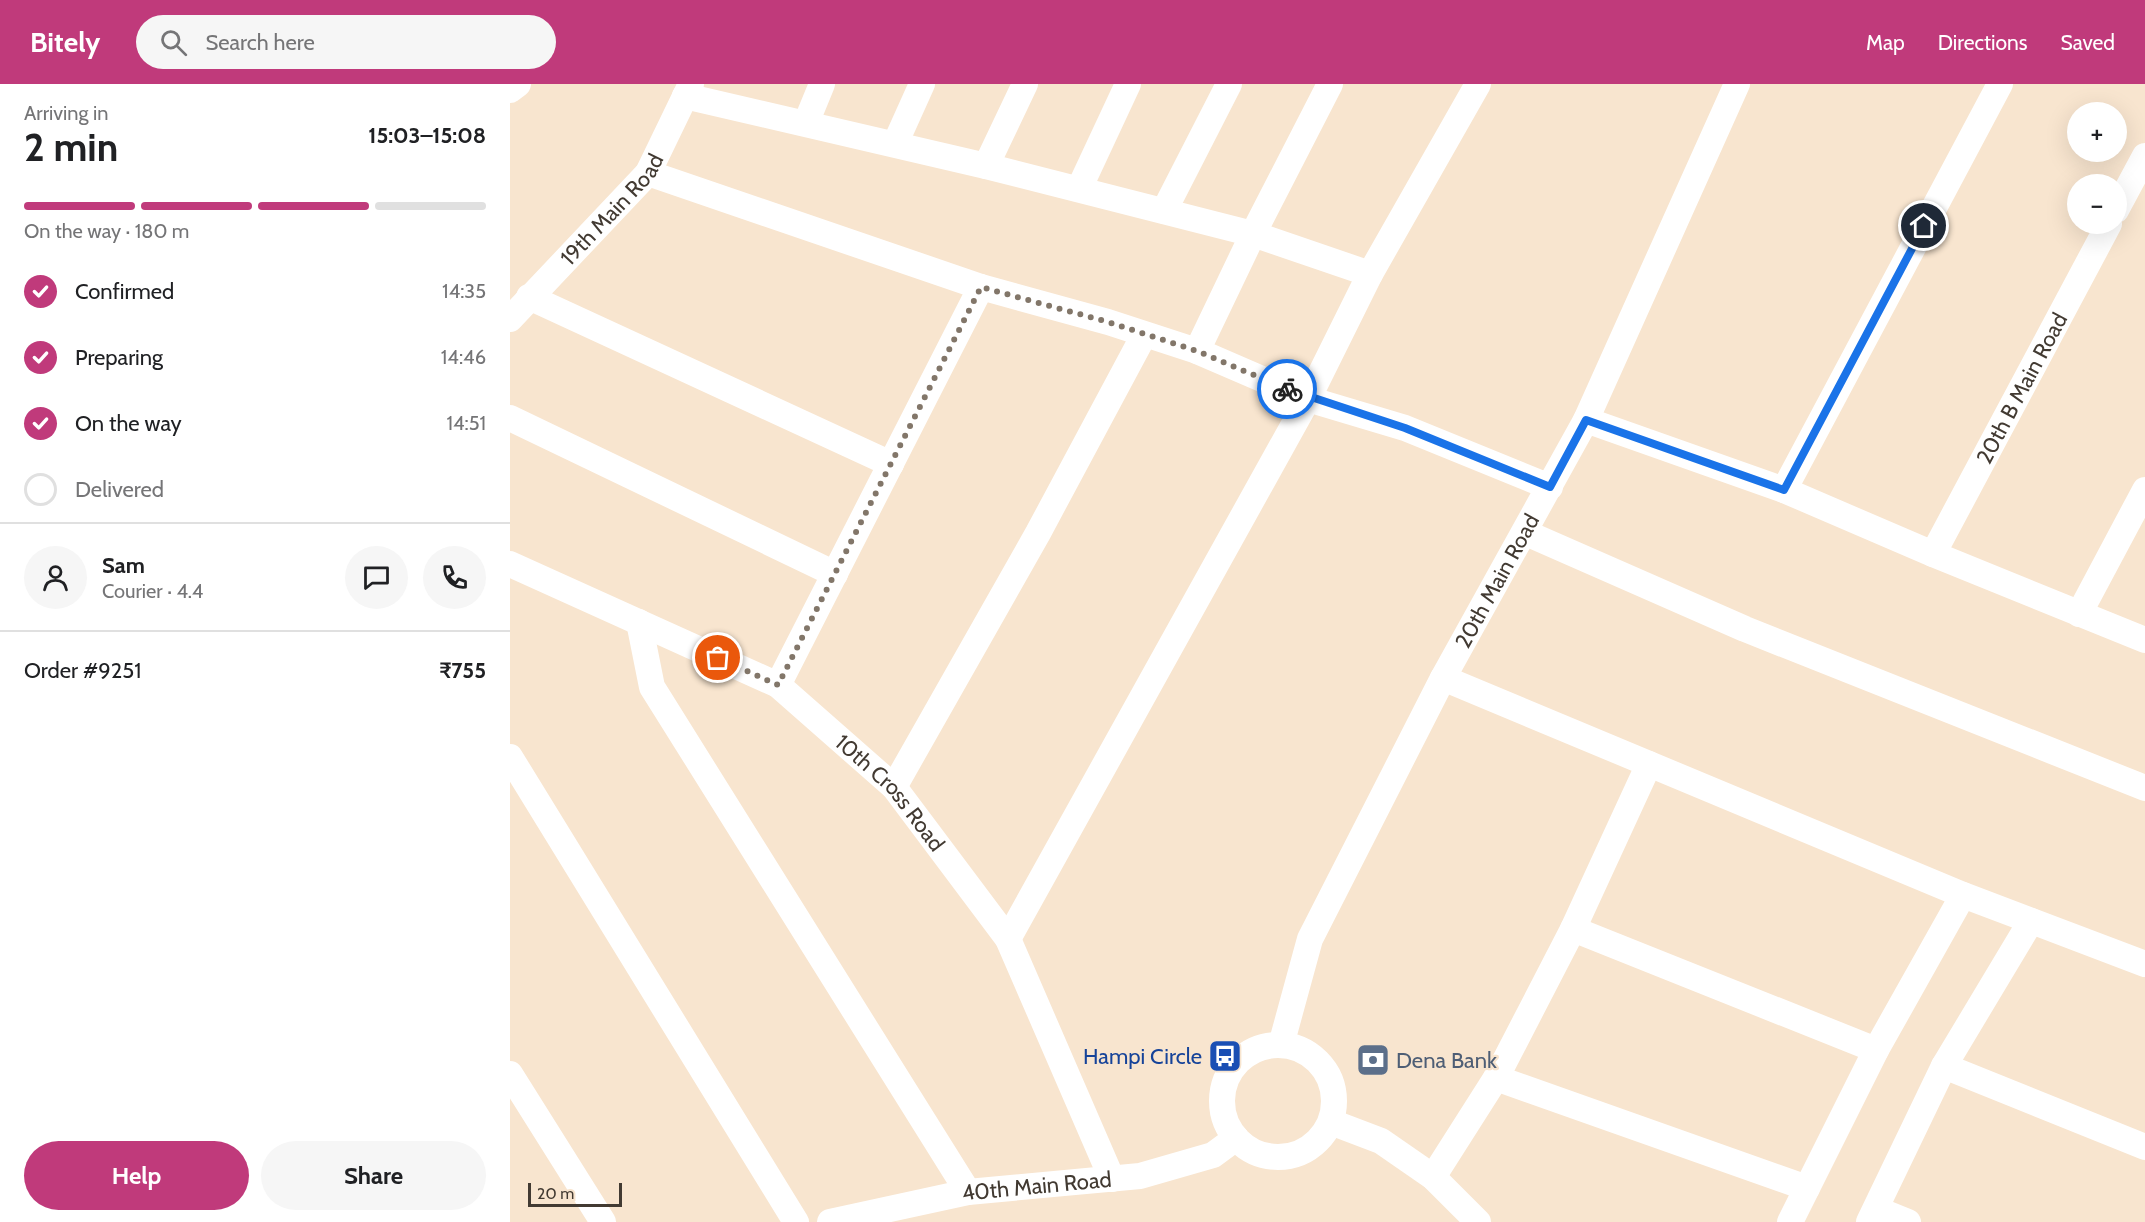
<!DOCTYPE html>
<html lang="en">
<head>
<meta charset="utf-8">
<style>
	:root { --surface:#fff; --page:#f6f6f6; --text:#202124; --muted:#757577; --line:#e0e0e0; --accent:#c03a7b }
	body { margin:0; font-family:Cabin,sans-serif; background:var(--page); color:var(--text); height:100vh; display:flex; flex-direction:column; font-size:22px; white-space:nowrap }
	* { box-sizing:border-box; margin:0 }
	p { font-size:20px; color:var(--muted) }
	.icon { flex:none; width:33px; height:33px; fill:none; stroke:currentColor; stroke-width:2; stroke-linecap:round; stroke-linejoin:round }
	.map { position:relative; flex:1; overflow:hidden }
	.panel { display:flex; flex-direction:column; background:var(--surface); width:510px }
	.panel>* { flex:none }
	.buttons { position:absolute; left:1557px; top:18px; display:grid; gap:12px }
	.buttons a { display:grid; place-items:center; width:60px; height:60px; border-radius:50%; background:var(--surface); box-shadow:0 6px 24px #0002; font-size:30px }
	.scale { position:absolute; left:18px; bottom:15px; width:94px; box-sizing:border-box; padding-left:6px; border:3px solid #423a32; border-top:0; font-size:16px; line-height:21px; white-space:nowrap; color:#423a32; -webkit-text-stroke:4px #f8e5cf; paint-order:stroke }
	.pin { position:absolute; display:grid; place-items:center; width:51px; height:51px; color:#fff; margin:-26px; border:3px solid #fff; border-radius:50%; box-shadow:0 2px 6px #0007 }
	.courier { position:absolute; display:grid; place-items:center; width:60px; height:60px; margin:-30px; border:4px solid #1a73e8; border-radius:50%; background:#fff; color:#222; box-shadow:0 2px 8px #0007 }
	.overview em { font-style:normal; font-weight:800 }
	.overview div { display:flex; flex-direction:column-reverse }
	.overview { display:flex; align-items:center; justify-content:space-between; height:102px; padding:0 24px }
	h1 { font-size:39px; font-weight:800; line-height:45px }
	.bar { display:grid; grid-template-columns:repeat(4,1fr); gap:9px 6px; align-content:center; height:72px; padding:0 24px }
	.bar i { height:8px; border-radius:4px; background:var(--line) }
	.bar .current { background:var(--accent) }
	.bar p { grid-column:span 4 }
	.line { display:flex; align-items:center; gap:15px; padding:0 24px; border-top:2px solid var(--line) }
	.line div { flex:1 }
	.round { display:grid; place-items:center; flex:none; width:63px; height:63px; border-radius:32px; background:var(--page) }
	ol { padding:0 24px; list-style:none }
	li { display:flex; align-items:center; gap:18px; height:66px }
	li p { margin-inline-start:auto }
	li .icon { padding:6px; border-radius:50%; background:var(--accent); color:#fff; stroke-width:4 }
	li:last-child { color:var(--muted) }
	li i { width:33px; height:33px; border:3px solid var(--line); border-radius:50% }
	.cta { display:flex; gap:12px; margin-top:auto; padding:12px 24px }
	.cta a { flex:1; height:69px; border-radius:36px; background:var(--accent); color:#fff; font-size:24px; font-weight:800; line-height:69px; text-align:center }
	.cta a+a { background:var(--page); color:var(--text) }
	header { display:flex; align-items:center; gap:36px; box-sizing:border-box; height:84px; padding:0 30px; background:var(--accent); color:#fff }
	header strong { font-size:28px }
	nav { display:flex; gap:33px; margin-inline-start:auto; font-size:21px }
	.search { width:420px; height:54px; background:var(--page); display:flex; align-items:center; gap:15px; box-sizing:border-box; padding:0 21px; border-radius:33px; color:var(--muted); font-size:22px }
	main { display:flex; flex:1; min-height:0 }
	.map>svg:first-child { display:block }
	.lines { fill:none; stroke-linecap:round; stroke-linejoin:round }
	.minor { stroke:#fff; stroke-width:26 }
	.done { stroke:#827669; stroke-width:6; stroke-dasharray:0 10.8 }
	.route { stroke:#1a73e8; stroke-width:8 }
	.labels { text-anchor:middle; stroke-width:4.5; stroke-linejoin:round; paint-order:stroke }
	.street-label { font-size:22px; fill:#423a32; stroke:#f8e5cf }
	.transit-label { font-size:22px; fill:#164399; stroke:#f8e5cf; text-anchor:end }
	.service-label { font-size:22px; fill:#4e5e75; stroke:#f8e5cf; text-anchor:start }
</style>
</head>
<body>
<header>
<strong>Bitely</strong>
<div class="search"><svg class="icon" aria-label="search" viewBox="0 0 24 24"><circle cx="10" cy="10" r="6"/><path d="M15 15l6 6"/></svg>Search here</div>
<nav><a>Map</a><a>Directions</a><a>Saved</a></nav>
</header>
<main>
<section class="panel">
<div class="overview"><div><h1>2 min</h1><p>Arriving in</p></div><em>15:03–15:08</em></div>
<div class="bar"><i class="current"></i><i class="current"></i><i class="current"></i><i></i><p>On the way · 180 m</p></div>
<ol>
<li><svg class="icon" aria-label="check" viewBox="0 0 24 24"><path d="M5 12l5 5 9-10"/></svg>Confirmed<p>14:35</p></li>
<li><svg class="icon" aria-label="check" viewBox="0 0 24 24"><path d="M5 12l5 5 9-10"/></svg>Preparing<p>14:46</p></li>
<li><svg class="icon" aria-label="check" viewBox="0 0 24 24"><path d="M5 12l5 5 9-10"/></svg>On the way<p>14:51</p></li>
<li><i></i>Delivered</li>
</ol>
<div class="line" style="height:108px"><a class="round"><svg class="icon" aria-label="person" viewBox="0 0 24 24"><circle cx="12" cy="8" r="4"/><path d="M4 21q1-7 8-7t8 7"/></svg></a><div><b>Sam</b><p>Courier · 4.4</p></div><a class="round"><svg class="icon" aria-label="chat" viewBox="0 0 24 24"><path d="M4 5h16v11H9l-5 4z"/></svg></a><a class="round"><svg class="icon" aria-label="phone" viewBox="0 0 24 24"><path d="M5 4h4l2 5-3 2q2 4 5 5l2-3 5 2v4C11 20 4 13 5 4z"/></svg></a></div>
<div class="line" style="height:78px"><div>Order #9251</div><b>₹755</b></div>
<div class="cta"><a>Help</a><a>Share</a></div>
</section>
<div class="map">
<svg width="1635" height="1138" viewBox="0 0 1635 1138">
	<rect width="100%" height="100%" fill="#f8e5cf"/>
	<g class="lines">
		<g class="minor">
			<polyline points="0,6 8,0"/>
			<polyline points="175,12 476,82 743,150 860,190"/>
			<polyline points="296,39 312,0"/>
			<polyline points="385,60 412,0"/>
			<polyline points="476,82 515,0"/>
			<polyline points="138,89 471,203 598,238 687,267 798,315 895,344 1040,403"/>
			<polyline points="569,105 618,0"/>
			<polyline points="1606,126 1635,72"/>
			<polyline points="654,127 719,0"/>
			<polyline points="19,213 381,380"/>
			<path id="s1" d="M0,235L138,89L181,0"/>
			<polyline points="687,267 743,150 820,0"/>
			<polyline points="0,334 325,490"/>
			<polyline points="1076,336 1274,406 1423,470 1635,556"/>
			<polyline points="1274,406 1490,0"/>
			<polyline points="1016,449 1235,545 1635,704"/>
			<path id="s2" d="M1423,470L1599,140"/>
			<path id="s3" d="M0,480L268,601L384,703L498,855L602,1095"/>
			<polyline points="1569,530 1635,406"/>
			<polyline points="129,538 142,603 458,1108"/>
			<polyline points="933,594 1453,811 1635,880"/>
			<polyline points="268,601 471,203"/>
			<polyline points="0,673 286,1138"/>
			<polyline points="384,703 528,449 634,251"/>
			<polyline points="1063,845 1366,966"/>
			<polyline points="498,855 798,315 860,190 968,0"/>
			<path id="s4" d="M771,961L800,855L933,594L1076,336L1227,0"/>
			<circle cx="768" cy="1017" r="56"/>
			<polyline points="1434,982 1635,1063"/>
			<polyline points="0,990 93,1138"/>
			<polyline points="986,994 1297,1104"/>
			<polyline points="821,1038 871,1057 923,1093 968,1138"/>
			<polyline points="923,1093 986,994 1063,845 1139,680"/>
			<polyline points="1366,1125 1398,1138"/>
			<path id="s5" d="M320,1138L458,1108L630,1092L703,1071L726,1054"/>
			<polyline points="1280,1138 1366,966 1453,811"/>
			<polyline points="1359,1138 1434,982 1521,837"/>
		</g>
	</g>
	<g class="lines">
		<polyline class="done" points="208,574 268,601 471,203 598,238 687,267 777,305"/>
		<polyline class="route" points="777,305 895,344 1040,403 1076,336 1274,406 1414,142"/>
	</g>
	<defs>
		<g id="bus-square" transform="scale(1.725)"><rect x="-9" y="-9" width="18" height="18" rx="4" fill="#1a4fb4" stroke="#f8e5cf"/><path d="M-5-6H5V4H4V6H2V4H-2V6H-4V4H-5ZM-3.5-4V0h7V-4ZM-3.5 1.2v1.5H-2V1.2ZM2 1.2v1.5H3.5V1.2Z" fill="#fff"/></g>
		<g id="bank-square" transform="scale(1.725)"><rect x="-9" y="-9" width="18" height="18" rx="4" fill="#5c6f8a" stroke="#f8e5cf"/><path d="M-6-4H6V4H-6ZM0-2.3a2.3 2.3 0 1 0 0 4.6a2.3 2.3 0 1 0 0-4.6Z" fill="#fff"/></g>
	</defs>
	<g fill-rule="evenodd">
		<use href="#bus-square" x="715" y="972"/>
		<use href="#bank-square" x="863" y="976"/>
	</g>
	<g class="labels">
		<g class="street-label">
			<text dy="8" stroke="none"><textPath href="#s1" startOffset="150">19th Main Road</textPath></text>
			<text dy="8" stroke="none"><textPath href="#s2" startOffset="188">20th B Main Road</textPath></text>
			<text dy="8" stroke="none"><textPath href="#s4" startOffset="514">20th Main Road</textPath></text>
			<text dy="8" stroke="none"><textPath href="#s3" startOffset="450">10th Cross Road</textPath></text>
			<text dy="8" stroke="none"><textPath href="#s5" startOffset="210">40th Main Road</textPath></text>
		</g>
		<g class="transit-label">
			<text x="692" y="980">Hampi Circle</text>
		</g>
		<g class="service-label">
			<text x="886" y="984">Dena Bank</text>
		</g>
	</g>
</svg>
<div class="buttons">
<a>+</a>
<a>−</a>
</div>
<div class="scale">20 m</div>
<div class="pin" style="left:208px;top:574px;background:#ea580c"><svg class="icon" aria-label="bag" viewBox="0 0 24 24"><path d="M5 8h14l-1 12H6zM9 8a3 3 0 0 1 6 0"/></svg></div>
<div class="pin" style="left:1414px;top:142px;background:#1f2937"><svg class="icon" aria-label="home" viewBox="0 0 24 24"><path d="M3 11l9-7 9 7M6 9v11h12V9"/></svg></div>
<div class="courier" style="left:777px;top:305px"><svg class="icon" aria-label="bike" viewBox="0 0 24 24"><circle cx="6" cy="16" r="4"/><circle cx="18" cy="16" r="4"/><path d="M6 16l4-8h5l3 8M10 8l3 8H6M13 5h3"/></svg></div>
</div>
</main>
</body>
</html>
